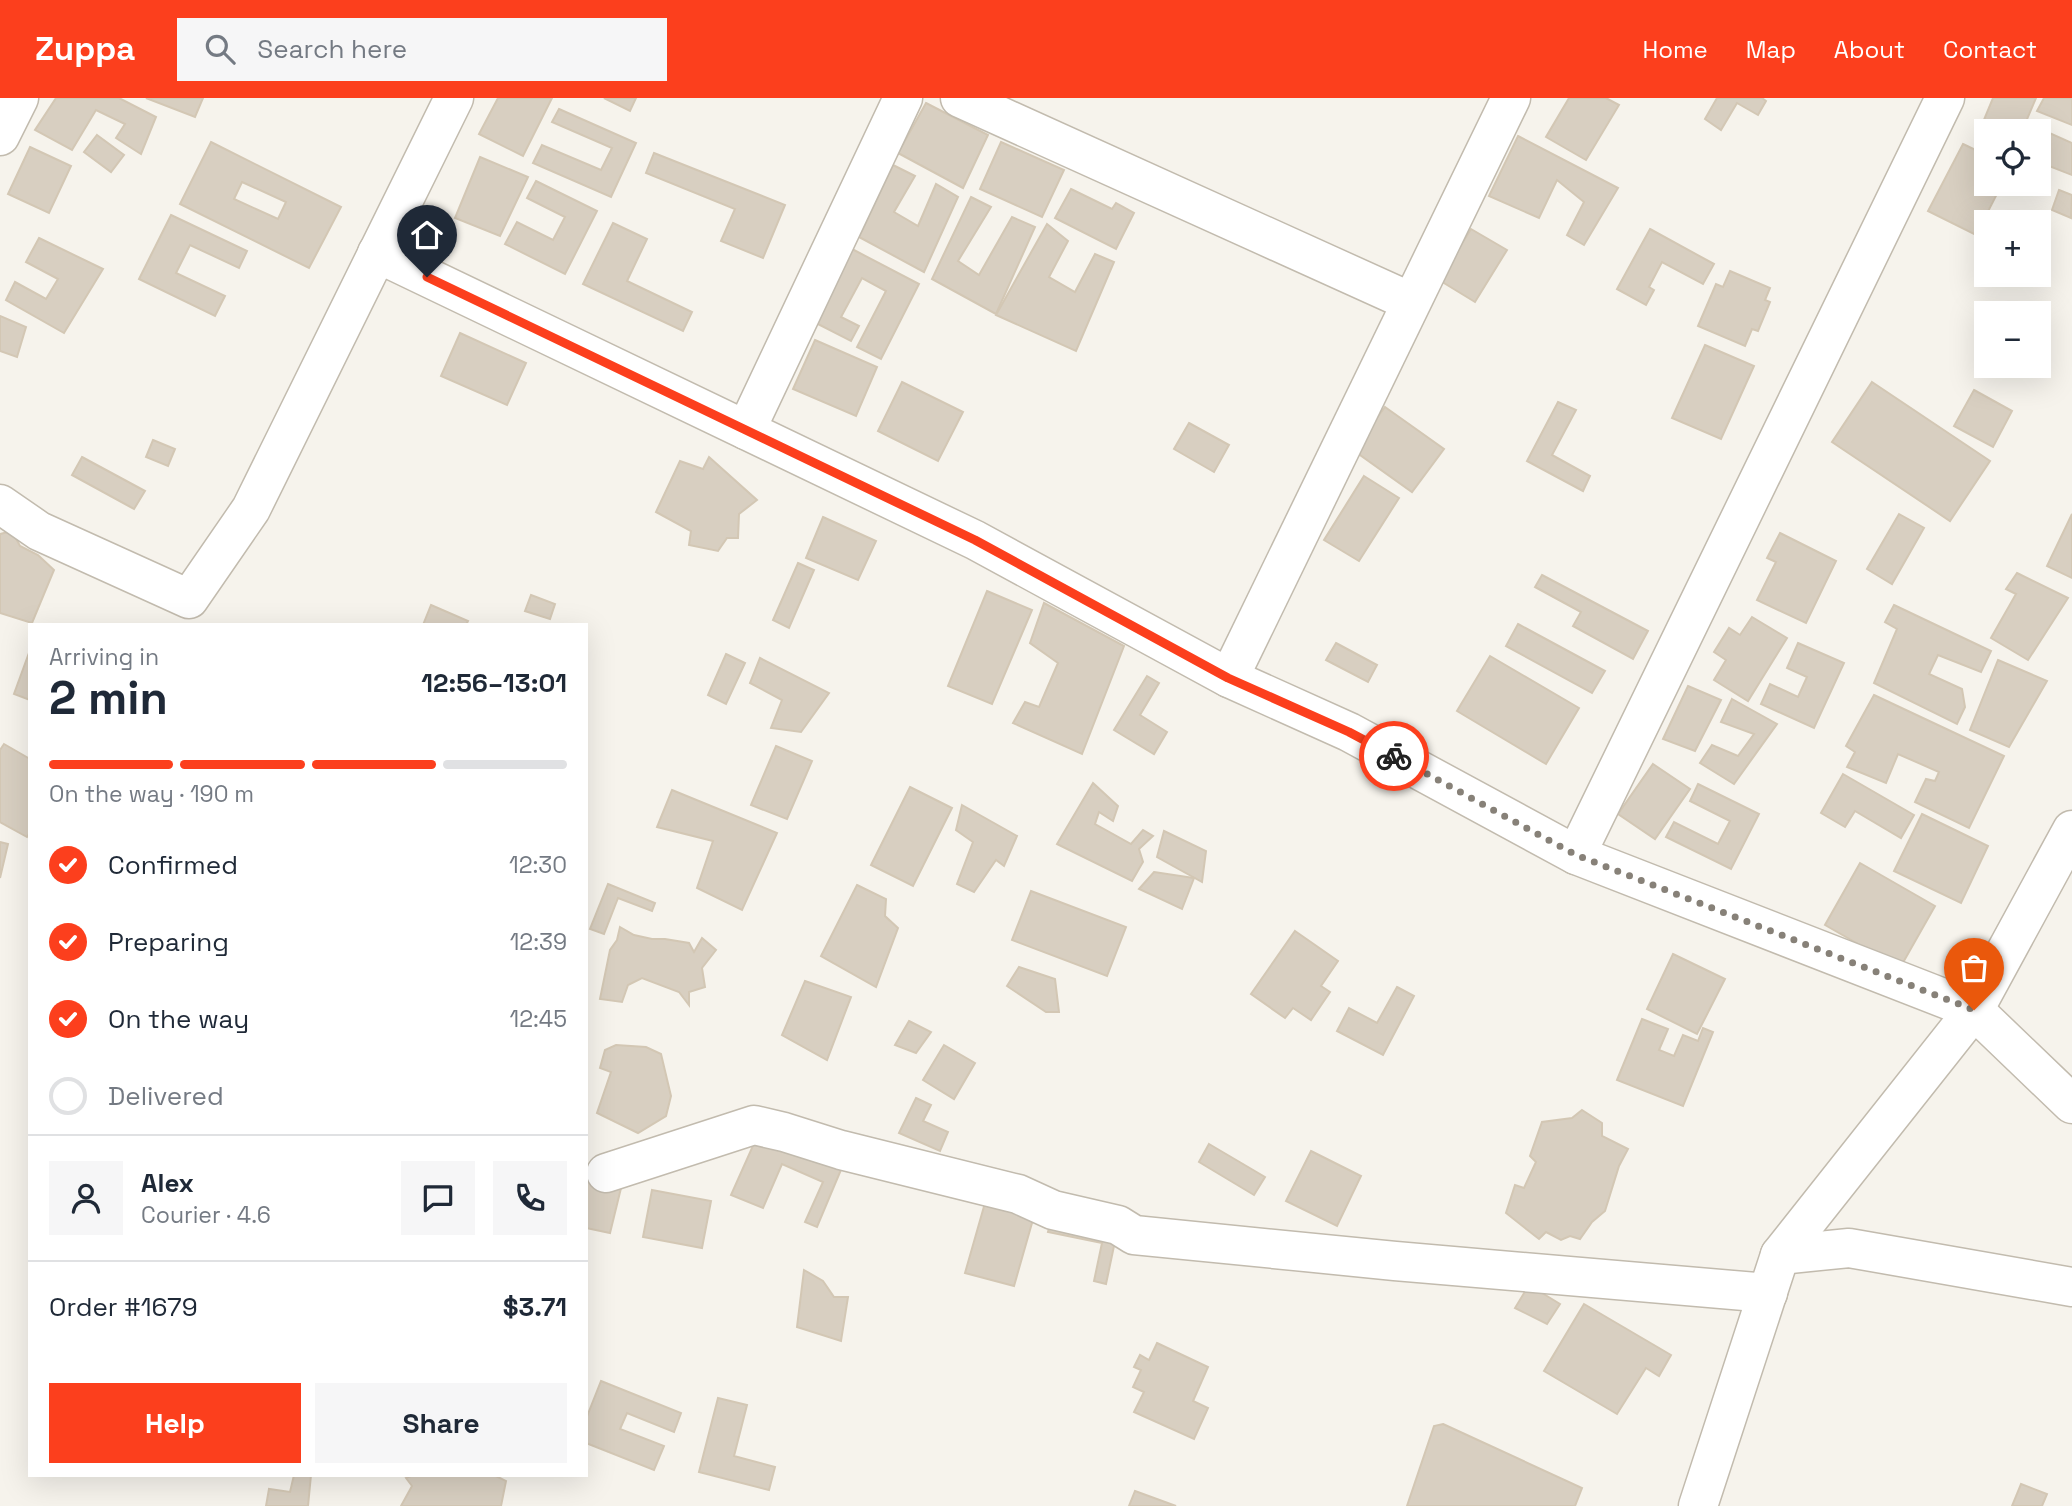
<!DOCTYPE html>
<html lang="en">
<head>
<meta charset="utf-8">
<style>
	:root { --surface:#fff; --page:#f6f6f7; --text:#1f2937; --muted:#747a83; --line:#e0e1e3; --accent:#fc3f1d }
	body { margin:0; font-family:"Space Grotesk",sans-serif; background:var(--page); color:var(--text); height:100vh; display:flex; flex-direction:column; font-size:26px; white-space:nowrap }
	* { box-sizing:border-box; margin:0 }
	p { font-size:23px; color:var(--muted) }
	.icon { flex:none; width:38px; height:38px; fill:none; stroke:currentColor; stroke-width:2; stroke-linecap:round; stroke-linejoin:round }
	.map { position:relative; flex:1; overflow:hidden }
	.details { position:absolute; left:28px; top:525px; width:560px; height:854px; display:flex; flex-direction:column; background:var(--surface); border-radius:0px; box-shadow:0 7px 28px #0002 }
	.details>* { flex:none }
	.tools { position:absolute; left:1974px; top:21px; display:grid; gap:14px }
	.tools a { display:grid; place-items:center; width:77px; height:77px; border-radius:0px; background:var(--surface); box-shadow:0 7px 28px #0002; font-size:35px }
	.pin { position:absolute; display:grid; place-items:center; width:60px; height:60px; color:#fff; margin:-72px -30px; border-radius:50% 50% 50% 0; rotate:-45deg; box-shadow:0 0 7px #0007 }
	.pin .icon { rotate:45deg }
	.courier { position:absolute; display:grid; place-items:center; width:70px; height:70px; margin:-35px; border:5px solid #fc3f1d; border-radius:50%; background:#fff; color:#222; box-shadow:0 2px 9px #0007 }
	.overview em { font-style:normal; font-weight:700 }
	.overview div { display:flex; flex-direction:column-reverse }
	.overview { display:flex; align-items:center; justify-content:space-between; height:119px; padding:0 21px }
	h1 { font-size:46px; font-weight:700; line-height:52px }
	.bar { display:grid; grid-template-columns:repeat(4,1fr); gap:10px 7px; align-content:center; height:84px; padding:0 21px }
	.bar i { height:9px; border-radius:5px; background:var(--line) }
	.bar .active { background:var(--accent) }
	.bar p { grid-column:span 4 }
	.line { display:flex; align-items:center; gap:18px; padding:0 21px; border-top:2px solid var(--line) }
	.line div { flex:1 }
	.round { display:grid; place-items:center; flex:none; width:74px; height:74px; border-radius:0px; background:var(--page) }
	ol { padding:0 21px; list-style:none }
	li { display:flex; align-items:center; gap:21px; height:77px }
	li p { margin-inline-start:auto }
	li .icon { padding:7px; border-radius:50%; background:var(--accent); color:#fff; stroke-width:4 }
	li:last-child { color:var(--muted) }
	li i { width:38px; height:38px; border:4px solid var(--line); border-radius:50% }
	.primary-button { display:flex; gap:14px; margin-top:auto; padding:14px 21px }
	.primary-button a { flex:1; height:80px; border-radius:0px; background:var(--accent); color:#fff; font-size:28px; font-weight:700; line-height:80px; text-align:center }
	.primary-button a+a { background:var(--page); color:var(--text) }
	header { display:flex; align-items:center; gap:42px; box-sizing:border-box; height:98px; padding:0 35px; background:var(--accent); color:#fff }
	header strong { font-size:33px }
	nav { display:flex; gap:38px; margin-inline-start:auto; font-size:24px }
	.search { width:490px; height:63px; background:var(--page); display:flex; align-items:center; gap:18px; box-sizing:border-box; padding:0 24px; border-radius:0px; color:var(--muted); font-size:26px }
	.map>svg:first-child { display:block }
	.building { fill:#d8cfc1; stroke:#d3c7b4; stroke-width:2; fill-rule:evenodd }
	.lines { fill:none; stroke-linecap:round; stroke-linejoin:round }
	.minor-casing { stroke:#c2bbae; stroke-width:41 }
	.minor { stroke:#fff; stroke-width:38 }
	.done { stroke:#878178; stroke-width:7; stroke-dasharray:0 12.6 }
	.route { stroke:#fc3f1d; stroke-width:9 }
</style>
</head>
<body>
<header>
<strong>Zuppa</strong>
<div class="search"><svg class="icon" aria-label="search" viewBox="0 0 24 24"><circle cx="10" cy="10" r="6"/><path d="M15 15l6 6"/></svg>Search here</div>
<nav><a>Home</a><a>Map</a><a>About</a><a>Contact</a></nav>
</header>
<div class="map">
<svg width="2072" height="1408" viewBox="0 0 2072 1408">
	<rect width="100%" height="100%" fill="#f6f3ec"/>
	<g class="building">
		<polygon points="56,0 119,0 156,19 141,56 116,40 125,26 96,12 72,52 35,32"/>
		<polygon points="146,0 203,0 195,19"/>
		<polygon points="498,0 552,0 523,58 479,36"/>
		<polygon points="604,0 636,0 630,13"/>
		<polygon points="1569,0 1606,0 1619,7 1586,62 1546,39"/>
		<polygon points="1717,0 1762,0 1766,3 1758,17 1737,5 1721,32 1705,21"/>
		<polygon points="1993,0 2036,0 2022,33 1990,33 1981,29"/>
		<polygon points="2044,0 2072,0 2072,27 2037,13"/>
		<polygon points="926,5 988,37 963,90 898,55"/>
		<polygon points="559,11 636,45 611,99 533,65 542,47 601,72 612,50 552,24"/>
		<polygon points="2036,29 2072,45 2072,77 2039,64 2039,33 2034,33"/>
		<polygon points="97,37 124,57 111,74 84,54"/>
		<polygon points="1518,38 1618,90 1584,147 1567,137 1584,104 1557,82 1539,120 1489,98"/>
		<path d="M211,44L341,109L309,170L180,106ZM242,84L286,104L278,121L234,101Z"/>
		<polygon points="1001,44 1064,72 1042,119 980,91"/>
		<polygon points="1963,46 1986,57 1986,86 2002,86 1976,137 1928,113"/>
		<polygon points="30,49 71,68 49,115 8,96"/>
		<polygon points="654,55 785,107 763,160 721,143 735,111 646,75"/>
		<polygon points="480,59 528,79 500,138 455,120"/>
		<polygon points="893,67 915,78 894,114 918,128 936,86 958,99 924,174 859,139"/>
		<polygon points="536,83 597,113 565,176 505,146 517,124 553,142 565,119 527,100"/>
		<polygon points="1071,91 1112,111 1116,105 1134,115 1116,151 1055,120"/>
		<polygon points="2059,92 2072,97 2071,120 2052,112"/>
		<polygon points="971,99 991,109 958,163 979,177 1012,119 1035,129 996,216 932,181"/>
		<polygon points="171,117 247,153 239,170 190,147 176,175 225,198 215,218 139,181"/>
		<polygon points="613,125 647,141 627,183 692,214 683,233 583,186"/>
		<polygon points="1047,126 1068,143 1049,179 1075,194 1095,156 1114,164 1076,253 996,217"/>
		<polygon points="1471,131 1507,152 1475,204 1439,182"/>
		<polygon points="1650,131 1714,166 1703,186 1662,164 1649,189 1654,192 1646,207 1617,191"/>
		<polygon points="39,140 103,171 64,235 6,202 15,184 46,201 58,181 26,164"/>
		<polygon points="852,151 919,186 881,261 857,249 886,193 862,180 841,219 859,228 851,243 814,224"/>
		<polygon points="1730,173 1770,190 1765,202 1770,204 1758,233 1752,231 1745,248 1698,228 1716,186 1723,189"/>
		<polygon points="0,218 26,229 17,259 0,253"/>
		<polygon points="460,235 526,265 507,307 441,278"/>
		<polygon points="815,242 877,269 856,318 793,291"/>
		<polygon points="1705,247 1754,268 1721,341 1672,320"/>
		<polygon points="902,284 963,314 938,363 878,333"/>
		<polygon points="1872,284 1990,363 1950,423 1832,344"/>
		<polygon points="1974,292 2012,313 1993,349 1954,328"/>
		<polygon points="1558,304 1576,312 1552,357 1590,378 1583,393 1527,363"/>
		<polygon points="1385,309 1444,351 1412,394 1353,352"/>
		<polygon points="1189,325 1229,347 1214,374 1174,351"/>
		<polygon points="153,342 175,351 168,368 146,359"/>
		<polygon points="82,359 145,393 134,411 72,377"/>
		<polygon points="709,359 757,402 739,416 738,440 727,440 718,453 689,447 691,433 656,414 680,363 703,371"/>
		<polygon points="1364,378 1399,400 1359,463 1324,442"/>
		<polygon points="1899,416 1924,430 1892,486 1867,471"/>
		<polygon points="2072,416 2072,480 2047,468"/>
		<polygon points="823,419 876,443 858,482 806,460"/>
		<polygon points="12,433 20,448 38,457 54,472 32,525 0,515 0,436"/>
		<polygon points="1780,435 1836,463 1806,525 1757,502 1776,464 1767,460"/>
		<polygon points="798,465 814,472 789,530 773,522"/>
		<polygon points="2017,475 2068,500 2028,562 1991,540 2016,496 2006,491"/>
		<polygon points="1542,477 1648,533 1633,561 1573,528 1581,514 1535,489"/>
		<polygon points="987,493 1032,512 992,606 948,588"/>
		<polygon points="531,497 555,506 550,521 525,513"/>
		<polygon points="1044,505 1124,548 1082,656 1013,625 1025,604 1039,609 1058,565 1030,545"/>
		<polygon points="431,507 468,523 466,527 423,527"/>
		<polygon points="1894,507 1991,553 1981,574 1938,557 1929,576 1962,591 1965,609 1957,626 1874,585 1897,531 1885,524"/>
		<polygon points="1752,519 1787,540 1748,603 1714,582 1726,562 1714,554 1729,530 1740,537"/>
		<polygon points="1518,526 1605,573 1592,595 1506,548"/>
		<polygon points="1336,545 1377,567 1368,584 1326,562"/>
		<polygon points="1798,545 1844,565 1814,630 1761,606 1770,586 1798,599 1807,579 1787,570"/>
		<polygon points="30,552 30,602 14,596"/>
		<polygon points="726,556 745,565 726,606 708,597"/>
		<polygon points="1490,558 1579,610 1546,666 1457,613"/>
		<polygon points="760,560 829,595 801,634 771,630 782,602 750,585"/>
		<polygon points="1998,562 2047,583 2009,649 1970,632"/>
		<polygon points="1147,578 1159,585 1140,617 1167,634 1154,656 1114,632"/>
		<polygon points="1688,588 1721,602 1695,653 1663,641"/>
		<polygon points="1874,597 2004,658 1969,730 1915,704 1926,681 1935,683 1939,674 1898,656 1886,685 1847,669 1855,654 1846,648"/>
		<polygon points="1732,601 1777,626 1734,686 1700,665 1712,647 1738,658 1754,636 1721,624"/>
		<polygon points="4,646 30,661 30,734 27,739 0,724 0,652"/>
		<polygon points="776,648 812,663 787,721 751,707"/>
		<polygon points="1653,666 1690,691 1655,741 1618,716"/>
		<polygon points="1843,676 1914,717 1901,740 1855,713 1845,729 1821,715"/>
		<polygon points="1093,685 1118,708 1113,723 1099,714 1095,726 1131,746 1143,732 1153,738 1139,751 1143,764 1132,783 1057,746"/>
		<polygon points="1698,686 1759,716 1731,771 1666,739 1674,724 1718,746 1730,723 1690,703"/>
		<polygon points="910,689 952,710 913,788 871,767"/>
		<polygon points="672,692 777,735 742,812 697,790 713,743 657,729"/>
		<polygon points="962,707 1017,738 1004,768 996,762 974,794 957,786 973,744 956,732"/>
		<polygon points="1922,716 1988,748 1961,805 1894,773"/>
		<polygon points="1164,733 1206,753 1202,784 1157,759"/>
		<polygon points="0,744 8,746 0,780"/>
		<polygon points="1860,765 1935,808 1900,870 1825,827"/>
		<polygon points="1154,774 1194,780 1182,811 1139,791"/>
		<polygon points="608,786 655,805 652,813 618,800 604,836 590,831"/>
		<polygon points="857,787 886,801 885,818 898,830 876,889 821,858"/>
		<polygon points="1031,793 1126,829 1107,878 1012,842"/>
		<polygon points="620,829 634,837 652,841 665,841 689,845 694,854 702,840 716,852 702,870 705,889 689,894 689,907 679,894 642,880 628,887 622,904 600,901 610,852 617,842"/>
		<polygon points="1295,833 1338,863 1321,888 1330,894 1311,922 1293,910 1285,920 1251,896"/>
		<polygon points="1673,856 1725,881 1697,936 1647,911"/>
		<polygon points="1019,869 1055,881 1059,914 1046,914 1007,888"/>
		<polygon points="805,883 851,899 827,962 782,937"/>
		<polygon points="1397,889 1414,898 1383,957 1337,933 1349,910 1377,925"/>
		<polygon points="1642,921 1668,931 1659,952 1674,958 1683,937 1698,943 1703,930 1713,934 1683,1008 1617,982"/>
		<polygon points="909,923 931,934 916,955 895,947"/>
		<polygon points="616,947 646,949 661,956 671,998 666,1018 638,1035 597,1015 611,974 600,970 605,952"/>
		<polygon points="944,947 975,965 954,1001 923,982"/>
		<polygon points="916,1000 931,1007 923,1023 948,1034 940,1053 899,1035"/>
		<polygon points="1582,1012 1602,1025 1602,1038 1628,1051 1619,1068 1605,1113 1592,1124 1580,1141 1570,1138 1561,1142 1546,1134 1539,1141 1506,1115 1515,1087 1524,1090 1536,1064 1530,1058 1542,1024 1572,1020"/>
		<polygon points="760,1032 843,1067 817,1129 805,1124 823,1084 782,1066 763,1110 731,1097"/>
		<polygon points="1209,1046 1265,1079 1254,1097 1199,1064"/>
		<polygon points="1311,1053 1361,1078 1337,1128 1286,1103"/>
		<polygon points="586,1079 622,1086 610,1135 586,1130"/>
		<polygon points="652,1092 711,1103 702,1150 643,1139"/>
		<polygon points="987,1098 1036,1111 1014,1188 965,1175"/>
		<polygon points="1053,1115 1118,1129 1106,1186 1094,1183 1102,1145 1048,1134"/>
		<polygon points="804,1172 823,1183 834,1199 848,1199 841,1243 797,1229"/>
		<polygon points="1529,1187 1560,1206 1547,1226 1515,1210"/>
		<polygon points="1584,1206 1671,1257 1659,1278 1646,1270 1617,1316 1544,1273"/>
		<polygon points="1157,1245 1208,1269 1193,1303 1208,1310 1194,1341 1134,1314 1144,1294 1133,1289 1141,1272 1134,1269 1140,1257 1149,1262"/>
		<polygon points="601,1283 681,1315 674,1334 627,1315 620,1331 664,1348 654,1372 586,1345 586,1321"/>
		<polygon points="718,1300 747,1307 734,1358 775,1369 769,1392 699,1374"/>
		<polygon points="1443,1326 1582,1390 1575,1408 1407,1408 1434,1328"/>
		<polygon points="294,1377 311,1377 308,1408 266,1408 269,1391 290,1394"/>
		<polygon points="413,1377 494,1377 506,1383 501,1408 401,1408 412,1388 406,1380"/>
		<polygon points="2021,1386 2047,1396 2042,1408 2012,1408"/>
		<polygon points="1135,1393 1176,1408 1129,1408"/>
	</g>
	<g class="lines">
		<g class="minor-casing">
			<g id="minor">
				<polyline points="960,0 1411,204"/>
				<polyline points="0,38 19,0"/>
				<polyline points="377,155 975,442 1229,580 1349,634 1576,757 1974,912 2072,1006"/>
				<polyline points="746,332 903,0"/>
				<polyline points="0,406 39,433 189,501 251,411 454,0"/>
				<polyline points="1229,580 1511,0"/>
				<polyline points="1576,757 1945,0"/>
				<polyline points="606,1075 754,1027 784,1034 841,1052 1018,1096 1053,1112 1118,1127 1134,1137 1395,1163 1768,1195"/>
				<polyline points="1780,1157 1849,1150 2072,1189"/>
				<polyline points="1698,1408 1780,1157 1974,912 2072,732"/>
			</g>
		</g>
		<use href="#minor" class="minor"/>
	</g>
	<g class="lines">
		<polyline class="done" points="1394,658 1576,757 1974,912"/>
		<polyline class="route" points="427,179 975,442 1228,580 1349,634 1394,658"/>
	</g>
</svg>
<div class="tools">
<a><svg class="icon" aria-label="locate" viewBox="0 0 24 24"><circle cx="12" cy="12" r="6"/><path d="M12 2v4M12 18v4M2 12h4M18 12h4"/></svg></a>
<a>+</a>
<a>−</a>
</div>
<div class="pin" style="left:1974px;top:912px;background:#ea580c"><svg class="icon" aria-label="bag" viewBox="0 0 24 24"><path d="M5 8h14l-1 12H6zM9 8a3 3 0 0 1 6 0"/></svg></div>
<div class="pin" style="left:427px;top:179px;background:#1f2937"><svg class="icon" aria-label="home" viewBox="0 0 24 24"><path d="M3 11l9-7 9 7M6 9v11h12V9"/></svg></div>
<div class="courier" style="left:1394px;top:658px"><svg class="icon" aria-label="bike" viewBox="0 0 24 24"><circle cx="6" cy="16" r="4"/><circle cx="18" cy="16" r="4"/><path d="M6 16l4-8h5l3 8M10 8l3 8H6M13 5h3"/></svg></div>
<section class="details">
<div class="overview"><div><h1>2 min</h1><p>Arriving in</p></div><em>12:56–13:01</em></div>
<div class="bar"><i class="active"></i><i class="active"></i><i class="active"></i><i></i><p>On the way · 190 m</p></div>
<ol>
<li><svg class="icon" aria-label="check" viewBox="0 0 24 24"><path d="M5 12l5 5 9-10"/></svg>Confirmed<p>12:30</p></li>
<li><svg class="icon" aria-label="check" viewBox="0 0 24 24"><path d="M5 12l5 5 9-10"/></svg>Preparing<p>12:39</p></li>
<li><svg class="icon" aria-label="check" viewBox="0 0 24 24"><path d="M5 12l5 5 9-10"/></svg>On the way<p>12:45</p></li>
<li><i></i>Delivered</li>
</ol>
<div class="line" style="height:126px"><a class="round"><svg class="icon" aria-label="person" viewBox="0 0 24 24"><circle cx="12" cy="8" r="4"/><path d="M4 21q1-7 8-7t8 7"/></svg></a><div><b>Alex</b><p>Courier · 4.6</p></div><a class="round"><svg class="icon" aria-label="chat" viewBox="0 0 24 24"><path d="M4 5h16v11H9l-5 4z"/></svg></a><a class="round"><svg class="icon" aria-label="phone" viewBox="0 0 24 24"><path d="M5 4h4l2 5-3 2q2 4 5 5l2-3 5 2v4C11 20 4 13 5 4z"/></svg></a></div>
<div class="line" style="height:91px"><div>Order #1679</div><b>$3.71</b></div>
<div class="primary-button"><a>Help</a><a>Share</a></div>
</section>
</div>
</body>
</html>
